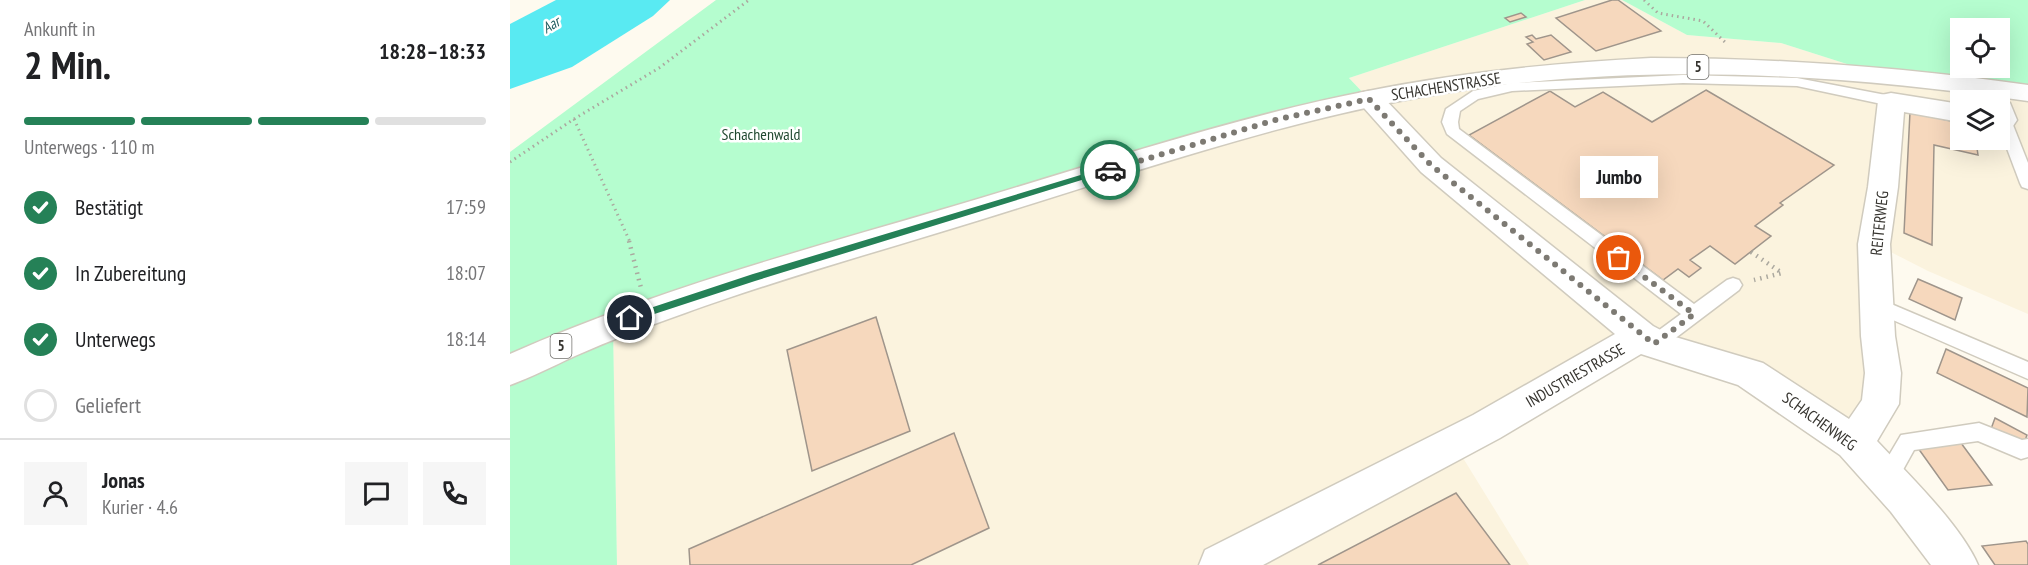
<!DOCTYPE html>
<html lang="de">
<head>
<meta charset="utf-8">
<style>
	:root { --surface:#fff; --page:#f6f6f6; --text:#202124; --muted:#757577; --line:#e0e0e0; --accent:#258157 }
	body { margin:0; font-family:"PT Sans Narrow",sans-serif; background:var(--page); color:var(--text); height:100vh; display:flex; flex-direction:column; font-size:22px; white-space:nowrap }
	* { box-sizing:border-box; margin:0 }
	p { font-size:20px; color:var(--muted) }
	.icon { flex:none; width:33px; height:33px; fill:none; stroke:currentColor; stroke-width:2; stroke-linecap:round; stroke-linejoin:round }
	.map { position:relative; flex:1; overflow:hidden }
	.sheet { display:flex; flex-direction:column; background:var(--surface); width:510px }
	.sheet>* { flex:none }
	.tools { position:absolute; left:1440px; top:18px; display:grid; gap:12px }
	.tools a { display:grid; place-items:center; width:60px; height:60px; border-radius:0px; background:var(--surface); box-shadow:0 6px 24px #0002; font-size:30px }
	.pin { position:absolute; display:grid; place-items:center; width:51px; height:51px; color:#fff; margin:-26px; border:3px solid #fff; border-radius:50%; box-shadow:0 2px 6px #0007 }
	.courier { position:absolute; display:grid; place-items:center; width:60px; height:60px; margin:-30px; border:4px solid #258157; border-radius:50%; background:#fff; color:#222; box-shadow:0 2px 8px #0007 }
	.bubble { position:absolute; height:42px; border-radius:0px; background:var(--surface); box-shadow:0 6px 24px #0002; font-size:20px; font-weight:800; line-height:42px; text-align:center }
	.headline em { font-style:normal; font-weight:800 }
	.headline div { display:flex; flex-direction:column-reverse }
	.headline { display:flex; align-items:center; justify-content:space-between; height:102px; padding:0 24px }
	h1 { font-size:39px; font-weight:800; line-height:45px }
	.bar { display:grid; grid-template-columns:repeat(4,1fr); gap:9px 6px; align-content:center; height:72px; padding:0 24px }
	.bar i { height:8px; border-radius:4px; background:var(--line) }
	.bar .selected { background:var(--accent) }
	.bar p { grid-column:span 4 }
	.line { display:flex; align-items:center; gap:15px; padding:0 24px; border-top:2px solid var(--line) }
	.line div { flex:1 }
	.round { display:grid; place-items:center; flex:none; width:63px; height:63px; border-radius:0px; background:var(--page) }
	ol { padding:0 24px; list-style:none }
	li { display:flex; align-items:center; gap:18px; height:66px }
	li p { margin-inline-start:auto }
	li .icon { padding:6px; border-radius:50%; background:var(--accent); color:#fff; stroke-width:4 }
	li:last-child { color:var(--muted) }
	li i { width:33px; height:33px; border:3px solid var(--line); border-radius:50% }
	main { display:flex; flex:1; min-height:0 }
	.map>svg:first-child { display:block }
	.built { fill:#fbf3de; fill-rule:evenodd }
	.green { fill:#b5fdcf; fill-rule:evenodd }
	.water { fill:#59eaf2 }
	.building { fill:#f6d8bd; stroke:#9f958b; stroke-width:1.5 }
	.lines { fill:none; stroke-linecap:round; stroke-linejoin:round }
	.service-casing { stroke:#d0cbbe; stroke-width:3 }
	.minor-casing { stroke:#d0cbbe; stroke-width:3 }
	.primary-casing { stroke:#d0cbbe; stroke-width:3 }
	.path-far1 { stroke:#aba89f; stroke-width:3; stroke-dasharray:1.5 4; stroke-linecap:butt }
	.path { stroke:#aba89f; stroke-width:4.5; stroke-dasharray:1.5 5; stroke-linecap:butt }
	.service { fill:#fff; fill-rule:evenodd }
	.minor { fill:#fff; fill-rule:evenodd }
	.primary { fill:#fff; fill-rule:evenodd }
	.route { fill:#258157 }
	.done { stroke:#7d7a73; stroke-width:6; stroke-dasharray:0 10.8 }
	.labels { text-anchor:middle; stroke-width:5; stroke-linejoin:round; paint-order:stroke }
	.far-water-label { font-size:15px; font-style:italic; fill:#225e61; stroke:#fff }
	.shield { fill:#fff; stroke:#73726e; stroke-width:1.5 }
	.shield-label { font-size:15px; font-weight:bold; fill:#373530 }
	.street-label { font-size:16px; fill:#373530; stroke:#fff }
	.park-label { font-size:16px; fill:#214931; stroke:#fff }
</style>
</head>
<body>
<main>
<section class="sheet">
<div class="headline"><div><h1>2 Min.</h1><p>Ankunft in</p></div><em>18:28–18:33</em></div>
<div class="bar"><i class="selected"></i><i class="selected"></i><i class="selected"></i><i></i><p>Unterwegs · 110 m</p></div>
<ol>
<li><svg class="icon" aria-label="check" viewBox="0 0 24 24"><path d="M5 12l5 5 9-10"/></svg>Bestätigt<p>17:59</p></li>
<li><svg class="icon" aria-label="check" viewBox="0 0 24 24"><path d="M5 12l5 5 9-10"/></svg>In Zubereitung<p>18:07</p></li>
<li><svg class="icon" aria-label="check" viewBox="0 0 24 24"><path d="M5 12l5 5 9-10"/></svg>Unterwegs<p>18:14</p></li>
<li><i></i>Geliefert</li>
</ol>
<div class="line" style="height:108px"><a class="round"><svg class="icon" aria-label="person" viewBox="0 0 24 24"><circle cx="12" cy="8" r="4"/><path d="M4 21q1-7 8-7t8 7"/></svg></a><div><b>Jonas</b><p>Kurier · 4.6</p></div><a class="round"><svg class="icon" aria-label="chat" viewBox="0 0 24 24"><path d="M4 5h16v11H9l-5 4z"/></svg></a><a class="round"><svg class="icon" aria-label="phone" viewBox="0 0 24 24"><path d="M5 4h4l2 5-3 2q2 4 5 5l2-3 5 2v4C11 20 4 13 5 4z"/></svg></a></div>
</section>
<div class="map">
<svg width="1518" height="565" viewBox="0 0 1518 565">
	<rect width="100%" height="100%" fill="#fefaef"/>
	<path class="built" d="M1075,0H1112L1177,35L1271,43L1340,65L1507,82L1518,90V314L1418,271L1365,244L1368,336L1344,443L1294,408L1144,344L945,445L1019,565H107L103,324L858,98L839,78ZM1450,100H1490V140H1450Z"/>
	<g class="green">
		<polygon points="206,0 1075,0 839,78 859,99 103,324 107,565 0,565 0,152"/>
		<path d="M1112,0H1518V84L1340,65L1271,43L1177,35ZM1450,28H1490V68H1450Z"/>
	</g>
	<polygon class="water" points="46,0 160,0 143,16 62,67 0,89 0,24"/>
	<g class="building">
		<polygon points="1102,0 1108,0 1151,31 1086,51 1046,18"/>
		<polygon points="1011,13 1016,17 1000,22 995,18"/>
		<polygon points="1022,35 1026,39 1041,35 1061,52 1034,60 1017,44 1023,42 1016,37"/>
		<polygon points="1196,90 1324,165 1270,203 1273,205 1245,226 1261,236 1225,264 1200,246 1180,260 1191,268 1179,277 1168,269 1153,280 959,135 1040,91 1065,107 1093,92 1142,122"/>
		<polygon points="1400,112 1450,123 1450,140 1482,140 1483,145 1466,141 1468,155 1424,145 1422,245 1394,233"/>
		<polygon points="1408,279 1452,298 1445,320 1399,299"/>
		<polygon points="366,317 400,431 302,471 277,350"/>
		<polygon points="1436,349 1518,388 1517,417 1427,373"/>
		<polygon points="1485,418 1517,435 1513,446 1481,429"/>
		<polygon points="444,433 479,528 401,565 180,565 179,549"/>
		<polygon points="1451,443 1482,485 1438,490 1408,448"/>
		<polygon points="946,493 1000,565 808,565"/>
		<polygon points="1516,541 1518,544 1518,565 1485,565 1472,546"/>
	</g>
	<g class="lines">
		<g class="service-casing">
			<g id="service">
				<polygon points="1173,75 1287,78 1381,96 1388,101 1381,106 1287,86 1173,83 1002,91 968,99 950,111 948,122 949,129 1184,304 1217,280 1223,278 1229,280 1232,285 1229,290 1151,349 1144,352 1137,349 1134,344 1137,339 1171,314 937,134 932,122 936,109 963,91 1002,83"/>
				<polygon points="1493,115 1501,120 1518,163 1518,189 1512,187 1510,183 1490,130 1490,116"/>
				<polygon points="1367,298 1518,362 1518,379 1360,310 1358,305 1360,300"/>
				<polygon points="1469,423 1512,440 1518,439 1518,457 1511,459 1468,441 1404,450 1384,486 1376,489 1368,486 1365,479 1391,435"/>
			</g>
		</g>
		<g class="minor-casing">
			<g id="minor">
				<path d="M859,91L869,93L931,158L1143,326L1162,336L1253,363L1339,419L1352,400L1355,373L1351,336L1348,244L1358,187L1368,101L1371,95L1381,93L1450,104V122L1394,112L1388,187L1380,244L1385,336L1391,373L1389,404L1367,441C1397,473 1451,525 1468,565H1421L1381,512L1330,455L1228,385L1131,354L990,438L753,565H689L695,550L963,415L1105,334L911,172L846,99L849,93Z"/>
				<polygon points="1490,100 1500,103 1507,120 1503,126 1490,128"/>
			</g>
		</g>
		<g class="primary-casing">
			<path id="primary" d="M1141,58C1268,58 1392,67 1518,85V101C1343,76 1168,64 992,85C825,104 665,159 505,209C395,244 283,274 175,313C138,326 101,340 65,356C43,366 22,377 0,385V354C140,292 287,252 434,209C575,168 714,119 858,91C952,72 1045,63 1141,58Z"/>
		</g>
		<g class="path-far1">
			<polyline points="1134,0 1148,13 1193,21 1217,44"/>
			<polyline points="64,119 120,242"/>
			<polyline points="0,162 64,119 149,68 239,0"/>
		</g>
		<g class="path">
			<polyline points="119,241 131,288"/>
			<polyline points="1241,252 1272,273 1244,280"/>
		</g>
		<use href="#service" class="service"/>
		<use href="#minor" class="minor"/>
		<use href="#primary" class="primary"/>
	</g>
	<polygon class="route" points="597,167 604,170 245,281 120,322 115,318 116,316 243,274"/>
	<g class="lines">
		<polyline class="done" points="600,170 765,120 859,99 921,165 1144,344 1184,314 1109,258"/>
	</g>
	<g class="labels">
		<g class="far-water-label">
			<text transform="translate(41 25) rotate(-31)" y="5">Aar</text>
		</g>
		<g class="shield">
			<rect x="1177.5" y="55" width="21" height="24" rx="4.5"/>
			<rect x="40.5" y="334" width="21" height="24" rx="4.5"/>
		</g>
		<g class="shield-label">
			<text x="1188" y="72">5</text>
			<text x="51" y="351">5</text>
		</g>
		<g class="street-label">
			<text transform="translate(936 86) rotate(-9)" y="6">SCHACHENSTRASSE</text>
			<text transform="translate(1369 223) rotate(-84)" y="6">REITERWEG</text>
			<text transform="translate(1065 375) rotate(-30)" y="6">INDUSTRIESTRASSE</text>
			<text transform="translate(1310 421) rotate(36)" y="6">SCHACHENWEG</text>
		</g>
		<g class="park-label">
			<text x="251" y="140">Schachenwald</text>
		</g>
	</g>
</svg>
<div class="tools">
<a><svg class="icon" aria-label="locate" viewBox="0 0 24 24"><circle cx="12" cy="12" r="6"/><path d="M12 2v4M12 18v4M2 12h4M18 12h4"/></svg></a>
<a><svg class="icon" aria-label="layers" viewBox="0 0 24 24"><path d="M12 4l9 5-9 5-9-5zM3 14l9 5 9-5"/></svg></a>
</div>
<div class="pin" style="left:1109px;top:258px;background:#ea580c"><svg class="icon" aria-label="bag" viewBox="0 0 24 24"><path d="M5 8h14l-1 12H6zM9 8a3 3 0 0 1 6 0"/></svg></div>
<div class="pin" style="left:120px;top:318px;background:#1f2937"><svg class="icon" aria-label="home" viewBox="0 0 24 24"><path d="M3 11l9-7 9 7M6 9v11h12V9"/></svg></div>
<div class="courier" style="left:600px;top:170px"><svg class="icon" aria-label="car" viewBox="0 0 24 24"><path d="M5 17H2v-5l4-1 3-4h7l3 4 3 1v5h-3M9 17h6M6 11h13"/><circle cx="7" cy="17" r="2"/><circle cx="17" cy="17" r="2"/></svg></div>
<div class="bubble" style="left:1070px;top:156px;width:78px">Jumbo</div>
</div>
</main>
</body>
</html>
